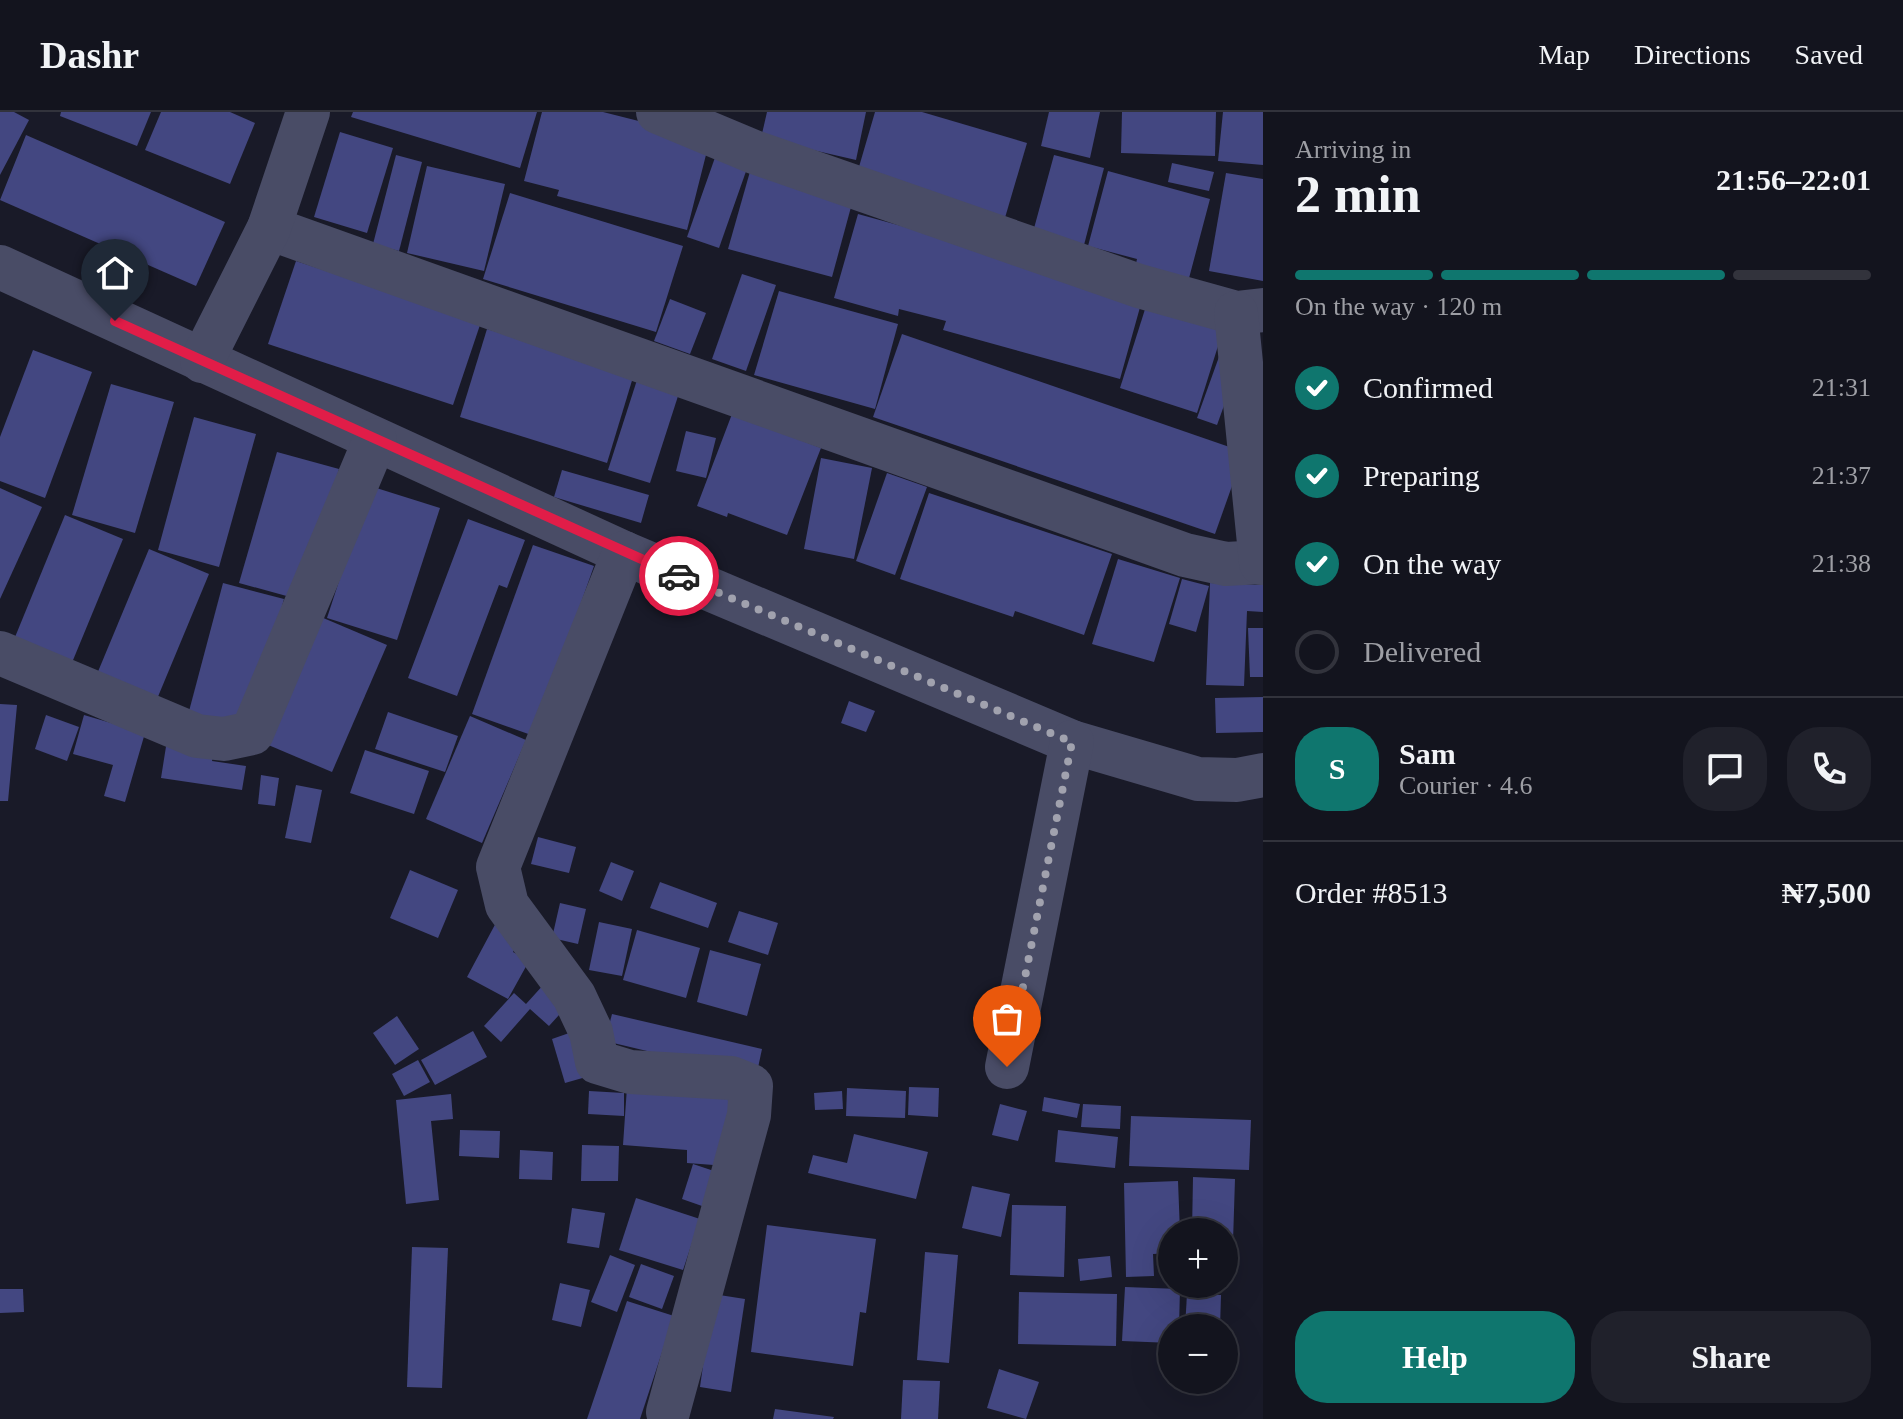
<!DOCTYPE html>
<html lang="en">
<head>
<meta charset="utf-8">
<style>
	:root { --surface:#13141e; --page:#20212b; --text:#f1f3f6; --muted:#9d9ea4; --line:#32333c; --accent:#0f766e }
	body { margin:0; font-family:Georgia,serif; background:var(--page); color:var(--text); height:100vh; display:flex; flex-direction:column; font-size:30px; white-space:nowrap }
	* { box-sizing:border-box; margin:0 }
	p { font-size:26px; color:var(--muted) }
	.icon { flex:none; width:44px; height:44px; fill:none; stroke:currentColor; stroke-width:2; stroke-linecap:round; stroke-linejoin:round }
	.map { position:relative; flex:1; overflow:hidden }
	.side { display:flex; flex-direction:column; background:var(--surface); width:640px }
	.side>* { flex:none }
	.controls { position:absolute; left:1158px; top:1106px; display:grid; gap:16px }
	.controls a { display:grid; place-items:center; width:80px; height:80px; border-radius:50%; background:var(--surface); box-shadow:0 8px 32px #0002,0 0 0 2px var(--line); font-size:40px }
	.pin { position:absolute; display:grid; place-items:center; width:68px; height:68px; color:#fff; margin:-82px -34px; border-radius:50% 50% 50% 0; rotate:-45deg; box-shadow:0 0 8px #0007 }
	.pin .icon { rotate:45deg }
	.courier { position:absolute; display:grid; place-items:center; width:80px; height:80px; margin:-40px; border:6px solid #e11d48; border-radius:50%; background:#fff; color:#222; box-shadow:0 2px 10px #0007 }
	.headline em { font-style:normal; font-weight:700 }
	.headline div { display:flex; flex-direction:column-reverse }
	.headline { display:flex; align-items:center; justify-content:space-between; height:136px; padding:0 32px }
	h1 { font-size:52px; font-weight:700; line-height:60px }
	.bar { display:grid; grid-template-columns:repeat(4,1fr); gap:12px 8px; align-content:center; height:96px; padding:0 32px }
	.bar i { height:10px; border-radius:6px; background:var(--line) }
	.bar .selected { background:var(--accent) }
	.bar p { grid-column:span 4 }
	.line { display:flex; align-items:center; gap:20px; padding:0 32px; border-top:2px solid var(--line) }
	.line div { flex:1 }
	.round { display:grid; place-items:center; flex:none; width:84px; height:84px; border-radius:32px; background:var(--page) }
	ol { padding:0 32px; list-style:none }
	li { display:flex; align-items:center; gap:24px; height:88px }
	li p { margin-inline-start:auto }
	li .icon { padding:8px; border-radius:50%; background:var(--accent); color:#fff; stroke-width:4 }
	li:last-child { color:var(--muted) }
	li i { width:44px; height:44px; border:4px solid var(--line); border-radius:50% }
	.cta { display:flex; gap:16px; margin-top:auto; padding:16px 32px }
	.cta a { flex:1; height:92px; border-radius:32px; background:var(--accent); color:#fff; font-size:32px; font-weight:700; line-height:92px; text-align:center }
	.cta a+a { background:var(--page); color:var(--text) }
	header { display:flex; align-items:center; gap:48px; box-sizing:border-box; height:112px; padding:0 40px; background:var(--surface); border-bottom:2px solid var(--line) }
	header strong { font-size:38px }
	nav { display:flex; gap:44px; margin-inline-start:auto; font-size:28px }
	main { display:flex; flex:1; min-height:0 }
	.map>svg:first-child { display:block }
	.building { fill:#434781 }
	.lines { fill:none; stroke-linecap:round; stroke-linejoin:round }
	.minor { stroke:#494c66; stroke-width:44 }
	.done { stroke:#a1a2ae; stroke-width:8; stroke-dasharray:0 14.4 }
	.route { stroke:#e11d48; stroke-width:10 }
</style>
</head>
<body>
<header>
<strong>Dashr</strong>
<nav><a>Map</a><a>Directions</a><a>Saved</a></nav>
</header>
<main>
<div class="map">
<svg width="1263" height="1307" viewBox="0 0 1263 1307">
	<rect width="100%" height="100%" fill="#191a28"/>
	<g class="building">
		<polygon points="0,0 14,0 29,8 0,63"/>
		<polygon points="61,0 151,0 137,34 60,4"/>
		<polygon points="161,0 230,0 255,11 230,72 145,38"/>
		<polygon points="353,0 537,0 520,56 351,5"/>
		<polygon points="542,0 603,0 710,27 687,118 557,84 559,78 524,69"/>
		<polygon points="767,0 866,0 856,48 761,26"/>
		<polygon points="875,0 922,0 1027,31 1002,116 854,72"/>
		<polygon points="1049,0 1100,0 1090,46 1041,34"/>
		<polygon points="1122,0 1216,0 1215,44 1121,41"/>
		<polygon points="1223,0 1263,0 1263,53 1218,49"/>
		<polygon points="340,20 393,36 367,121 314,105"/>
		<polygon points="26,23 225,110 196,174 0,88"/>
		<polygon points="718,37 750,48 719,136 687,125"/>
		<polygon points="396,43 422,50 399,139 373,132"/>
		<polygon points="1054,43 1104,56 1084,133 1033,120"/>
		<polygon points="1172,51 1214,60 1209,79 1168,70"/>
		<polygon points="427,54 505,72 484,159 407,141"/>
		<polygon points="751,56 854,84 832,165 728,137"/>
		<polygon points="1108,59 1210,87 1188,170 1135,156 1137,147 1088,134"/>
		<polygon points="1226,61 1263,67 1263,169 1209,159"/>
		<polygon points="510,81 683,134 656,220 483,167"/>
		<polygon points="858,102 1144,181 1120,267 943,218 946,209 899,197 898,204 834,186"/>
		<polygon points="296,149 481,210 453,293 268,232"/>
		<polygon points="742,162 776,173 746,259 712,247"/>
		<polygon points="779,179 898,212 875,297 754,263"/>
		<polygon points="670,187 706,201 690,242 654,229"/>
		<polygon points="1147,191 1224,215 1197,301 1120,276"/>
		<polygon points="487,217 634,262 607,351 460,305"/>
		<polygon points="902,222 1244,340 1215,422 873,305"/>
		<polygon points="33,238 92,260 45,386 0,369 0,325"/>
		<polygon points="1220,242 1240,249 1217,313 1197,306"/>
		<polygon points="637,268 679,281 650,371 608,358"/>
		<polygon points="111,272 174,290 135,421 72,403"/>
		<polygon points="732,302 821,336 787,423 728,401 727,405 697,394"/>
		<polygon points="194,305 256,322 219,455 158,438"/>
		<polygon points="686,319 716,326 706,366 676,359"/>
		<polygon points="277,340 339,357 301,488 239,471"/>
		<polygon points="821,346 872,356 854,447 804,437"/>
		<polygon points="562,358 649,383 641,411 554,385"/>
		<polygon points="887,361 927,375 895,463 856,449"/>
		<polygon points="370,374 440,396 397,528 327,506"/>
		<polygon points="0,376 42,395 0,487"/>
		<polygon points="929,381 1112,442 1084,523 1015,499 1013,505 900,467"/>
		<polygon points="65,403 123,427 71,553 13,530"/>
		<polygon points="468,407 525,428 507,476 499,473 457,584 408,566"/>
		<polygon points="533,433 594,454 534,624 472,602"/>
		<polygon points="149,437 209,462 157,587 97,562"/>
		<polygon points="1118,447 1180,466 1154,550 1092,532"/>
		<polygon points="1182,467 1209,474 1196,520 1169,512"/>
		<polygon points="223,471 284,487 248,619 188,603"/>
		<polygon points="1210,471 1263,473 1263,500 1247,499 1244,574 1206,573"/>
		<polygon points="321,505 387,533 332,660 266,632"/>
		<polygon points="1248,516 1263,516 1263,565 1250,565"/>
		<polygon points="1263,585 1263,620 1216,621 1215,586"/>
		<polygon points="849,589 875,599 866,620 841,611"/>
		<polygon points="0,592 17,593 8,689 0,689"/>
		<polygon points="388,600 458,624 445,660 375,637"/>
		<polygon points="46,603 79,615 67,649 35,637"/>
		<polygon points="84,603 145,621 125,690 104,684 113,653 73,642"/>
		<polygon points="470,604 526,628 482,731 426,707"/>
		<polygon points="168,622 215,629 212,649 246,654 242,678 161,666"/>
		<polygon points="365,638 429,659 414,702 350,681"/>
		<polygon points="261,663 279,666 275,694 258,692"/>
		<polygon points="296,673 322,678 311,731 285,726"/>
		<polygon points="538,725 576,735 569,761 531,752"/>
		<polygon points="611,750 634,759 622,789 599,779"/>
		<polygon points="410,758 458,778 438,826 390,806"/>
		<polygon points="660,770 717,791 708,816 650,796"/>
		<polygon points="560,791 586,797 578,832 552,826"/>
		<polygon points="739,799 778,811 768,843 728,830"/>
		<polygon points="498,807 523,820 513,840 529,849 508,887 467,865"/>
		<polygon points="599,810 632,817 622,864 589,858"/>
		<polygon points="637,818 700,836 686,886 623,868"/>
		<polygon points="710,838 761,852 747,904 697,890"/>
		<polygon points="545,871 569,892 549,914 530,897 501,930 484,914 514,881 526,892"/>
		<polygon points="612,902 762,937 756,965 605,929"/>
		<polygon points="397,904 419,937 395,953 373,921"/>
		<polygon points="473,919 487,945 435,973 421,948"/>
		<polygon points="572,920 586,965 565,971 552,927"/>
		<polygon points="418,948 430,970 404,984 392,962"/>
		<polygon points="627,975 732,982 727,1054 687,1051 687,1038 623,1033"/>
		<polygon points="909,975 939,976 938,1005 908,1003"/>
		<polygon points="847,976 906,979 905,1006 846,1004"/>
		<polygon points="589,979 624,981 624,1004 588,1002"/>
		<polygon points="842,979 843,997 815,998 814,981"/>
		<polygon points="451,982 453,1007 431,1009 439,1088 406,1092 396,988"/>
		<polygon points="1044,985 1080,992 1077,1006 1042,999"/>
		<polygon points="1000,992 1027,999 1018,1029 992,1023"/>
		<polygon points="1083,992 1121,994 1120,1017 1081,1015"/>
		<polygon points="1131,1004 1251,1008 1249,1058 1129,1054"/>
		<polygon points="460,1018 500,1019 499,1046 459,1044"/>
		<polygon points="1058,1018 1118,1025 1115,1056 1055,1050"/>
		<polygon points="854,1022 928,1040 916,1087 808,1061 813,1043 847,1051"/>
		<polygon points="582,1033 619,1034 618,1069 581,1069"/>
		<polygon points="520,1038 553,1040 552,1068 519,1067"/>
		<polygon points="693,1052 714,1059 702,1094 682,1087"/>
		<polygon points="1193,1065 1235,1067 1232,1161 1224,1161 1224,1120 1192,1120"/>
		<polygon points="1178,1069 1180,1120 1172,1120 1172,1141 1153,1142 1154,1164 1126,1165 1124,1071"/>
		<polygon points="972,1074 1010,1082 1001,1125 962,1116"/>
		<polygon points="636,1086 700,1107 683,1158 619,1138"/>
		<polygon points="1012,1093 1066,1094 1064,1165 1010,1163"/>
		<polygon points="572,1096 605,1101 599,1136 567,1131"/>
		<polygon points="767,1113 876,1127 866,1201 860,1200 853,1254 751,1240"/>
		<polygon points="412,1135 448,1136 442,1276 407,1275"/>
		<polygon points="925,1140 958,1143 949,1251 917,1248"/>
		<polygon points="610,1143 635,1153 617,1200 591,1190"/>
		<polygon points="1110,1144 1112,1165 1080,1169 1078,1147"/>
		<polygon points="641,1152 674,1164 662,1197 629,1185"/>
		<polygon points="560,1171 590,1178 581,1215 552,1208"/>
		<polygon points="1125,1175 1180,1177 1179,1216 1172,1216 1172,1231 1122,1229"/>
		<polygon points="0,1177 23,1177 24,1200 0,1201"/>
		<polygon points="1019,1180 1117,1182 1116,1234 1018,1232"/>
		<polygon points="713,1182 745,1187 731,1280 700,1275"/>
		<polygon points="1187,1182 1221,1183 1220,1216 1185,1216"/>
		<polygon points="627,1189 674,1204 640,1307 587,1307"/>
		<polygon points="999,1257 1039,1270 1026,1307 987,1296"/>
		<polygon points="903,1268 940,1269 938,1307 901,1307"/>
		<polygon points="775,1297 834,1305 833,1307 773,1307"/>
	</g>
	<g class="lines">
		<g class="minor">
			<polyline points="658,0 754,40 1139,174 1236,201 1263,198"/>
			<polyline points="269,116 1185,443 1226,452 1263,450"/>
			<polyline points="0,155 624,441 1072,630 1198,667 1237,668 1263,663"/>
			<polyline points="1236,201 1261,451"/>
			<polyline points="202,249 269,116 308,0"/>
			<polyline points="624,441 498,755 507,793 574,884 591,920 597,950 630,960 731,966 751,974 749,1003 668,1300"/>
			<polyline points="0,541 197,624 224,627 252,621 375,328"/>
			<polyline points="1007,955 1072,630"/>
		</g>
	</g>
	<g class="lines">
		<polyline class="done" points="679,464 1072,630 1007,955"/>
		<polyline class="route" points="115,209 679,464"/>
	</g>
</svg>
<div class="controls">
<a>+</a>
<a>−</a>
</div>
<div class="pin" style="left:1007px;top:955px;background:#ea580c"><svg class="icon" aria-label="bag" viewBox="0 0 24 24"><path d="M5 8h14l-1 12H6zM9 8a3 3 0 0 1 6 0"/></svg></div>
<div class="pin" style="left:115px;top:209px;background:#1f2937"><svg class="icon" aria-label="home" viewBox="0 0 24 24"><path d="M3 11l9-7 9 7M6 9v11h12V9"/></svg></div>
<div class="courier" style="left:679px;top:464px"><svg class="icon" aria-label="car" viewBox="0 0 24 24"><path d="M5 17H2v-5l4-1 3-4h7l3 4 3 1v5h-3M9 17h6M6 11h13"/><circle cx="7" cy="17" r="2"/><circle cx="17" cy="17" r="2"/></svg></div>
</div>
<section class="side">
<div class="headline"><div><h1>2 min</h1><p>Arriving in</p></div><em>21:56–22:01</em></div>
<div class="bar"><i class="selected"></i><i class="selected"></i><i class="selected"></i><i></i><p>On the way · 120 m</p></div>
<ol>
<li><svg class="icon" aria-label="check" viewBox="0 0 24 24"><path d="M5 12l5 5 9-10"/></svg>Confirmed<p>21:31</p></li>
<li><svg class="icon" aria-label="check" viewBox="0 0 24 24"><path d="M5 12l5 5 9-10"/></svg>Preparing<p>21:37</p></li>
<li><svg class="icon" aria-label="check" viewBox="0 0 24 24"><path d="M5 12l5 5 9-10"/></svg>On the way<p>21:38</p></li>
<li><i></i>Delivered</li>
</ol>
<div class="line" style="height:144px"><b class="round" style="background:var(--accent);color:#fff">S</b><div><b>Sam</b><p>Courier · 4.6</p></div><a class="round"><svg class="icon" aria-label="chat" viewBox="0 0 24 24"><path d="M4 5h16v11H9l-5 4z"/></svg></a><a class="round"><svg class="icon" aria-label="phone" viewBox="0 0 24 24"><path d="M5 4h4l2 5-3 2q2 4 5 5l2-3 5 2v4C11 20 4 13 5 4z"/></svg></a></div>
<div class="line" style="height:104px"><div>Order #8513</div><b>₦7,500</b></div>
<div class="cta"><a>Help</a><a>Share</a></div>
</section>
</main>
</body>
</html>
